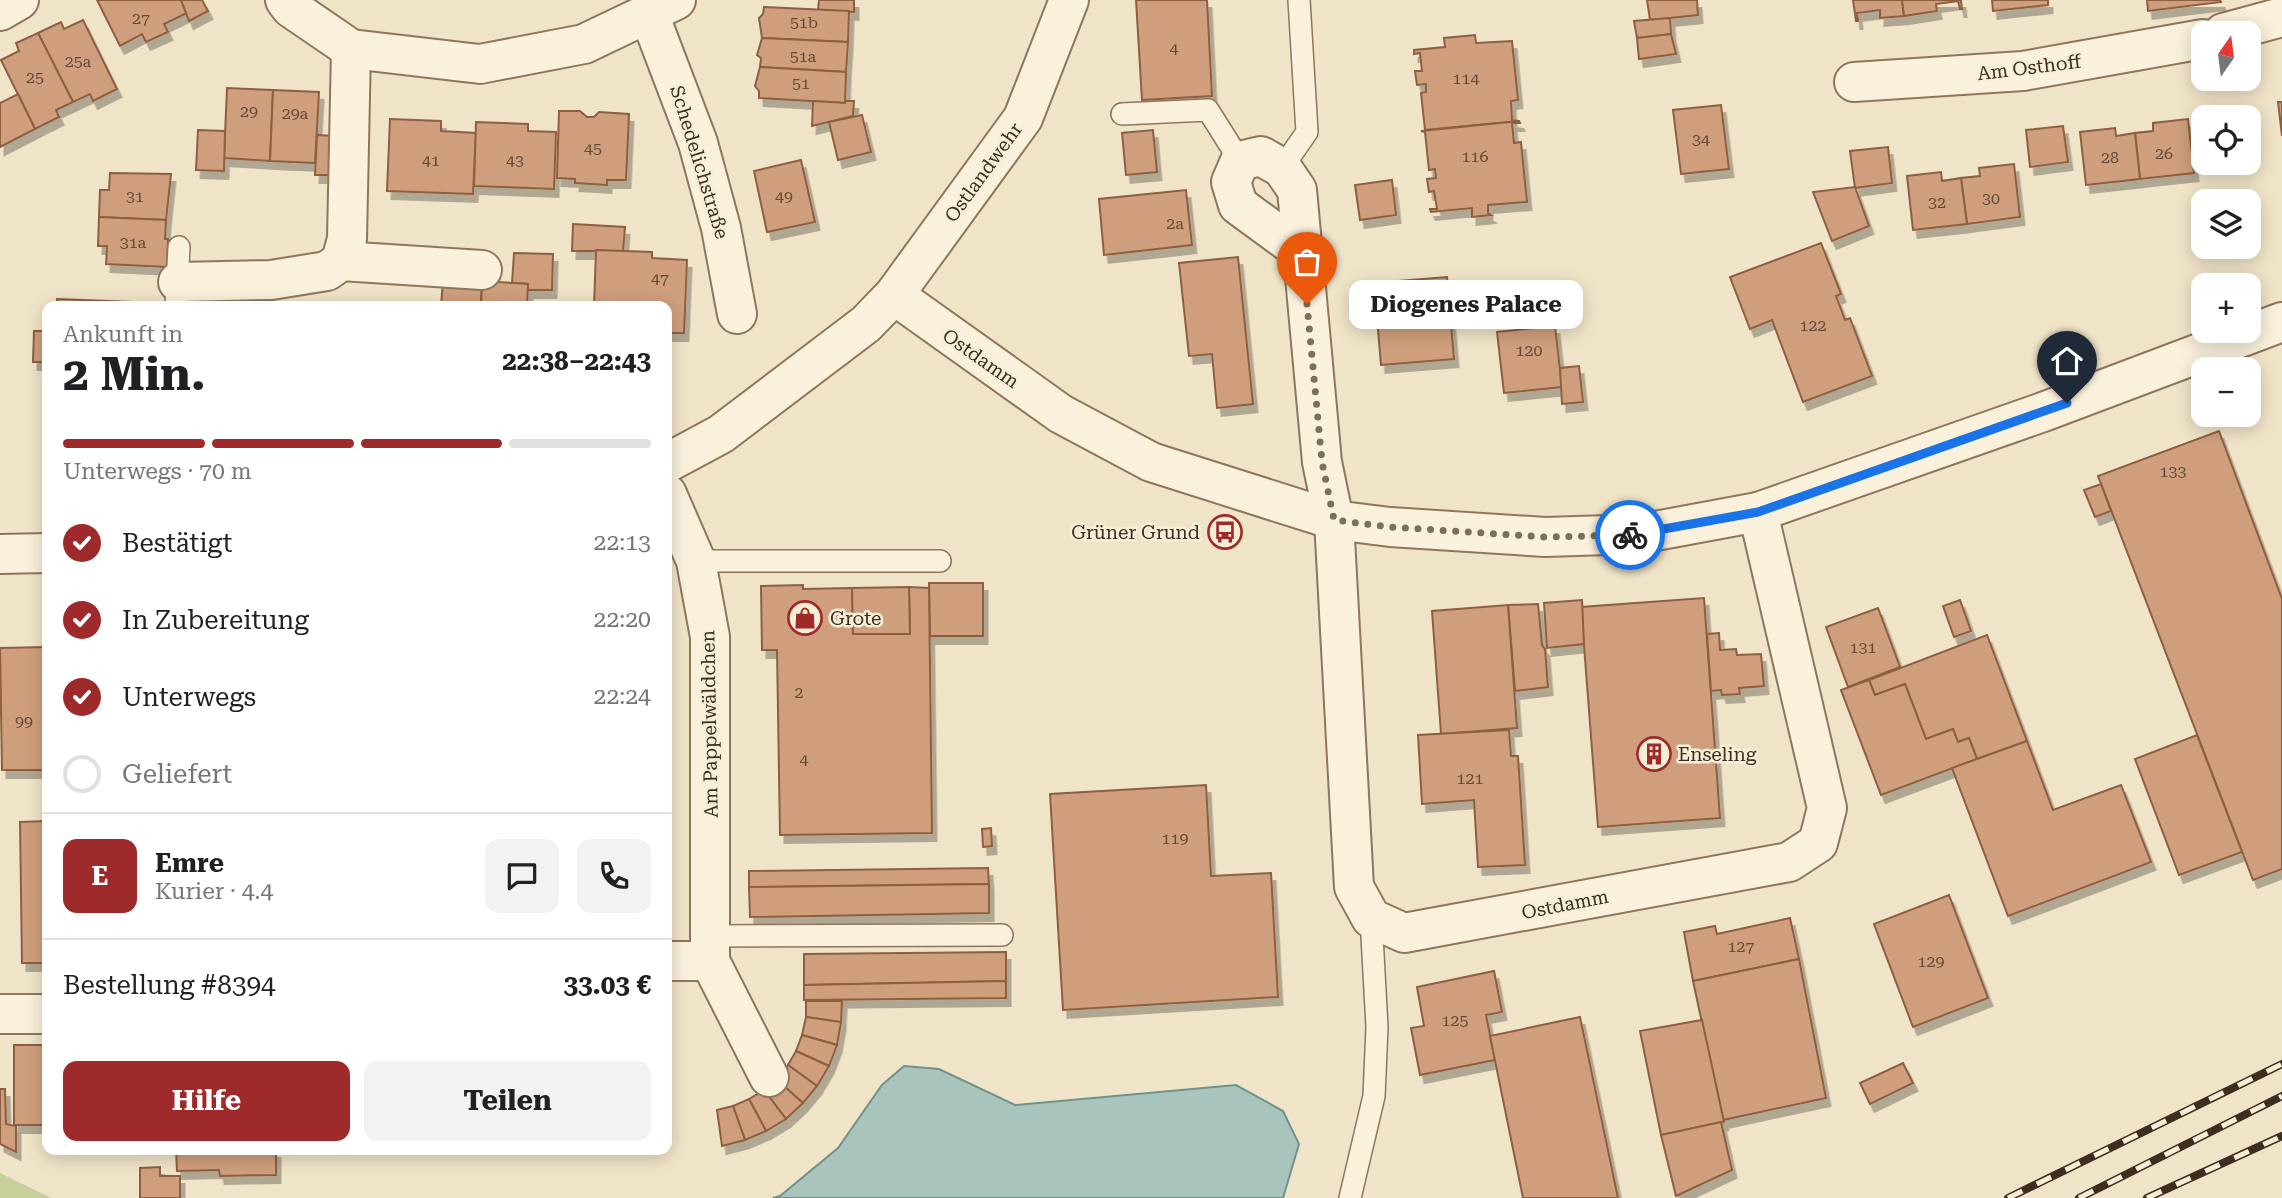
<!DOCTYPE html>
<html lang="de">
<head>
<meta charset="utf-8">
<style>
	:root { --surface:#fff; --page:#f2f2f2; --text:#202124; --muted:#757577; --line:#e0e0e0; --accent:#9e2a2b }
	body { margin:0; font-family:"Roboto Serif",serif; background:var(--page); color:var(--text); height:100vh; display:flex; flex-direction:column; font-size:26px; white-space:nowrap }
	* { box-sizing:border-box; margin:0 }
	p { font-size:23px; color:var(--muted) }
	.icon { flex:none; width:38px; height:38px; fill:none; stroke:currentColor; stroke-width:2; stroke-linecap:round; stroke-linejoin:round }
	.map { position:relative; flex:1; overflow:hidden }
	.panel { position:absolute; left:42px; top:301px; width:630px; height:854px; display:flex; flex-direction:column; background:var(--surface); border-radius:14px; box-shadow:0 4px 18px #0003 }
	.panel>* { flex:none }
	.needle { width:46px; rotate:14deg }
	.tools { position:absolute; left:2191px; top:21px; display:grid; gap:14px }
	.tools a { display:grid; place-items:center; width:70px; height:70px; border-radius:14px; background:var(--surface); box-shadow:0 4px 18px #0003; font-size:35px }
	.pin { position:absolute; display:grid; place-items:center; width:60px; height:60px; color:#fff; margin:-72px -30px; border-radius:50% 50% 50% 0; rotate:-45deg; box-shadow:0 0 7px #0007 }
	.pin .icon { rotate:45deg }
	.courier { position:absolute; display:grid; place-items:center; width:70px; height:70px; margin:-35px; border:5px solid #1a73e8; border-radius:50%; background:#fff; color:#222; box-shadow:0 2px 9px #0007 }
	.bubble { position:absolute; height:49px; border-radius:14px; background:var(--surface); box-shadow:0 4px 18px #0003; font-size:23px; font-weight:700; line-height:49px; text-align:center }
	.overview em { font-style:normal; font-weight:700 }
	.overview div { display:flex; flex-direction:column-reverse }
	.overview { display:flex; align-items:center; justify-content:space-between; height:119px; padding:0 21px }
	h1 { font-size:46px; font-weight:700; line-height:52px }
	.bar { display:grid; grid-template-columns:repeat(4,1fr); gap:10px 7px; align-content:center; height:84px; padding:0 21px }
	.bar i { height:9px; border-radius:5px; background:var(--line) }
	.bar .active { background:var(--accent) }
	.bar p { grid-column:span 4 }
	.line { display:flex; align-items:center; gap:18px; padding:0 21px; border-top:2px solid var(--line) }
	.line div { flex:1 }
	.round { display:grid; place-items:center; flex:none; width:74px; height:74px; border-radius:14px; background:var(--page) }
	ol { padding:0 21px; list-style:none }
	li { display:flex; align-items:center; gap:21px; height:77px }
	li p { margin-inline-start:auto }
	li .icon { padding:7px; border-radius:50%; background:var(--accent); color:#fff; stroke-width:4 }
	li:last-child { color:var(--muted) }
	li i { width:38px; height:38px; border:4px solid var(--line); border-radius:50% }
	.cta { display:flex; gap:14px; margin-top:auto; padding:14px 21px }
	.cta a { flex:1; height:80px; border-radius:14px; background:var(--accent); color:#fff; font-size:28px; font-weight:700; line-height:80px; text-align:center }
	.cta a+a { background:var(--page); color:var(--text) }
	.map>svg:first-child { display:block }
	.green { fill:#c9cf9b }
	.water { fill:#a9c4bc; stroke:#6f938a; stroke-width:2 }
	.building { fill:#cf9f7d; stroke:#8d5f41; stroke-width:2; filter:url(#shadow) }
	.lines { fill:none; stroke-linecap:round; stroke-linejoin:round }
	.service-casing { stroke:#8d765c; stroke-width:24 }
	.minor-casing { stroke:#8d765c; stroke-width:42 }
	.tertiary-casing { stroke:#8d765c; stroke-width:42 }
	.service { stroke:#faf1dc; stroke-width:21 }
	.minor { stroke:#faf1dc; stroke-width:38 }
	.tertiary { stroke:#faf1dc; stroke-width:38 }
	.rail-casing { stroke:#3d2e20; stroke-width:8 }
	.rail { stroke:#f7eed8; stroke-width:5; stroke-dasharray:16; stroke-linecap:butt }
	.done { stroke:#7c6e5b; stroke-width:7; stroke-dasharray:0 12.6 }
	.route { stroke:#1a73e8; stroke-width:9 }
	.labels { text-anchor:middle; stroke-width:5; stroke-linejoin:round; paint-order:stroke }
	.number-label { font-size:16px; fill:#624a37 }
	.street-label { font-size:19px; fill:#3d2e20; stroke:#f7eed8 }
	.poi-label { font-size:19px; fill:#3d2e20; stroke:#f7eed8; text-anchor:start }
</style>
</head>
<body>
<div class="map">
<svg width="2282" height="1198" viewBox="0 0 2282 1198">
	<defs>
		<filter id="shadow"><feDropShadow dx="4.5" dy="8" stdDeviation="0" flood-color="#0004"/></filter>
	</defs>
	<rect width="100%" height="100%" fill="#f0e4c8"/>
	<polygon class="green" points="0,1173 51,1198 0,1198"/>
	<polygon class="water" points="904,1066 939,1069 1015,1105 1236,1085 1283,1111 1299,1144 1283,1198 773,1198 780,1196 838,1148 882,1085"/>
	<g class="building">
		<polygon points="97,0 181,0 187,13 164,24 168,32 146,42 142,34 120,46"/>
		<polygon points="181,0 202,0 208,11 189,21"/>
		<polygon points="819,0 854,0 854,12 818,10"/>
		<polygon points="1136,0 1207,0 1212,96 1142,100"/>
		<polygon points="1647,0 1697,0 1698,15 1650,20"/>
		<polygon points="1853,0 1902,0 1904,16 1880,18 1880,10 1857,13 1858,21 1856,21"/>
		<polygon points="1902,0 1961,0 1962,9 1960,9 1958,1 1936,4 1937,11 1904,16"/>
		<polygon points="1992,0 2048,0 2048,5 1993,11"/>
		<polygon points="2147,0 2220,0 2221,2 2148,11"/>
		<polygon points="764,7 849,11 848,42 762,38 759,18 763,14"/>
		<polygon points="1670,18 1671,34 1637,38 1634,21"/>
		<polygon points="83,20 117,89 93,101 90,94 73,102 38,33 61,22 64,29"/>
		<polygon points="38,33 73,102 56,110 59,117 35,129 1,60 19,51 16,43"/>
		<polygon points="1671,34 1676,54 1639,59 1637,38"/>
		<polygon points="1475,35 1476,43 1512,41 1518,100 1511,101 1512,120 1519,121 1425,130 1421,93 1426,92 1426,84 1417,85 1415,71 1422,71 1420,53 1414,54 1414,50 1445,47 1444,38"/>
		<polygon points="762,38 848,42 846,72 760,67 761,58 757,55"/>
		<polygon points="760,67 846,72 845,103 759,98 759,91 755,86"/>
		<polygon points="227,88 273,90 270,161 224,158"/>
		<polygon points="273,90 319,92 315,163 270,161"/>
		<polygon points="18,94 35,129 0,147 0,103"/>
		<polygon points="813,101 845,103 845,101 854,101 853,116 812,126"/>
		<polygon points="2278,102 2282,102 2282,136"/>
		<polygon points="1721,105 1729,169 1681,174 1673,110"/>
		<polygon points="559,111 580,111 587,117 594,117 599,112 629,114 626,180 607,180 607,185 575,183 575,179 557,178"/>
		<polygon points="862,115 871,152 838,160 829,122"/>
		<polygon points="390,119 441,121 441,131 476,133 473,194 387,191"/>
		<polygon points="2188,119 2194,173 2140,179 2135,133 2153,131 2153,123"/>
		<polygon points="1519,121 1520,123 1512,123 1514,143 1521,142 1527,202 1488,205 1488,213 1491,215 1472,217 1472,208 1431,212 1430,209 1437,209 1434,191 1429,192 1427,179 1436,178 1435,169 1429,170 1425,132 1421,131"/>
		<polygon points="476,122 528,124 528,131 556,132 554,189 474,186"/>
		<polygon points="2063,126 2068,162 2030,167 2026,130"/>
		<polygon points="2115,128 2116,136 2135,133 2140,179 2086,185 2080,132"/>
		<polygon points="198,130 225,131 224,171 196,170"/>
		<polygon points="1153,130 1157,172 1126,175 1122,133"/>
		<polygon points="317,135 335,136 333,175 315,175"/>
		<polygon points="1888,147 1892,183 1855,188 1850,151"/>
		<polygon points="801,160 815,222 767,232 754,171"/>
		<polygon points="2014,164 2020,217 1967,224 1961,178 1980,176 1979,168"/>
		<polygon points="1941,172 1942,181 1961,178 1967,224 1913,230 1907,176"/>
		<polygon points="110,173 171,174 166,220 99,217 100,190 109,190"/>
		<polygon points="1392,180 1396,215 1360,220 1355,185"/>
		<polygon points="1855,187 1869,226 1832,241 1813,192"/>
		<polygon points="1186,190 1192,245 1104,255 1099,199"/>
		<polygon points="99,217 166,220 165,239 168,239 167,267 106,264 107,246 98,246"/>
		<polygon points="573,224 625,227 623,251 572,251"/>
		<polygon points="1821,243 1841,294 1836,296 1845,320 1850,318 1872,376 1803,402 1772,320 1750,329 1730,277"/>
		<polygon points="596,250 652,252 652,258 687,260 684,333 667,333 667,306 594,306"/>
		<polygon points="514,253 553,254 552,290 528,290 528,284 512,283"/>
		<polygon points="1238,257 1253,404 1217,408 1212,354 1189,356 1179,263"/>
		<polygon points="1447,277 1454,359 1381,365 1374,283"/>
		<polygon points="443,280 482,281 481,306 441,306"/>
		<polygon points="482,281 528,284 527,306 481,306"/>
		<polygon points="57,299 133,302 132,306 56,306"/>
		<polygon points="1555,326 1562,387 1504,393 1497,332"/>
		<polygon points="34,331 47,331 47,362 33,362"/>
		<polygon points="1579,366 1583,402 1562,404 1560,368"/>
		<polygon points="2219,431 2282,599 2282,869 2253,880 2098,476"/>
		<polygon points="2101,484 2111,511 2095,517 2084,490"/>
		<polygon points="929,583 983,583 983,636 930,636"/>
		<polygon points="803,585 803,589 852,588 853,634 910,634 909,587 929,588 932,833 780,835 777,650 762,650 761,586"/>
		<polygon points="909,587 910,634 853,634 852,588"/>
		<polygon points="1704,598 1720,818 1598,827 1581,607"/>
		<polygon points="1582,600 1584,644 1547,648 1544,603"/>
		<polygon points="1960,600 1971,631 1954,637 1943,606"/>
		<polygon points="1538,604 1542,645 1545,649 1548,687 1515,691 1508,605"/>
		<polygon points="1508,605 1517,728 1441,734 1432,611"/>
		<polygon points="1878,608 1900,667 1848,687 1826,627"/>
		<polygon points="1719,633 1720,650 1736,649 1737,655 1761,654 1764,686 1739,688 1740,694 1722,695 1721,690 1711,691 1707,634"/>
		<polygon points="1987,635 2027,741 1977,759 1969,738 1958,742 1953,729 1926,739 1905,684 1875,695 1869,680"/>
		<polygon points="47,647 47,770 2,770 0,648"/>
		<polygon points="1869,680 1875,695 1905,684 1926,739 1953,729 1958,742 1969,738 1977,759 1881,795 1841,690"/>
		<polygon points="1509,730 1511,756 1518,756 1525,865 1478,867 1474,800 1422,804 1418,735"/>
		<polygon points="2197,735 2242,852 2179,875 2135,759"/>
		<polygon points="2027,741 2053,810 2121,785 2151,862 2008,916 1952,768"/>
		<polygon points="1206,785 1211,876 1271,873 1278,997 1063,1010 1050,794"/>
		<polygon points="47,821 47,963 22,963 20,822"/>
		<polygon points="991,828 992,846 983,847 982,829"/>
		<polygon points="988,868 989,884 749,887 749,871"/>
		<polygon points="989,884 989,913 750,917 749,887"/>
		<polygon points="1949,895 1988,998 1913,1027 1874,924"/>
		<polygon points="1790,918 1799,959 1693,981 1684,932 1715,926 1717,934"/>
		<polygon points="1006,952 1006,981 804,985 804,954"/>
		<polygon points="1799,959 1826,1098 1723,1120 1693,981"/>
		<polygon points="1494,971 1502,1012 1486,1015 1495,1060 1420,1075 1411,1028 1424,1026 1417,987"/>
		<polygon points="1006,981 1006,998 804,1000 804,985"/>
		<polygon points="806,1001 842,1001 841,1022 806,1017"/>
		<polygon points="806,1017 841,1022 837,1045 802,1035"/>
		<polygon points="1580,1017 1618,1198 1523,1198 1490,1036"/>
		<polygon points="1702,1020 1724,1122 1661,1135 1640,1031"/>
		<polygon points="802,1035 837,1045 829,1066 796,1051"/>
		<rect x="14" y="1045" width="33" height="80"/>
		<polygon points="796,1051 829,1066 817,1086 788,1065"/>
		<polygon points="1903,1063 1913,1083 1870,1104 1860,1083"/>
		<polygon points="788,1065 817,1086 803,1103 776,1079"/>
		<polygon points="776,1079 803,1103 786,1119 764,1090"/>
		<polygon points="0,1089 5,1089 6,1124 16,1126 16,1152 0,1144"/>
		<polygon points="764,1090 786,1119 766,1131 749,1099"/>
		<polygon points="749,1099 766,1131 745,1140 733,1106"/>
		<polygon points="733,1106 745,1140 722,1146 717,1110"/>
		<polygon points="1721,1122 1732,1170 1676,1196 1661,1135"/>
		<polygon points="176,1150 276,1150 276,1175 220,1176 219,1170 177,1171"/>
		<polygon points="160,1167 160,1176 180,1176 180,1198 140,1198 140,1168"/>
	</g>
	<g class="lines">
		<g class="service-casing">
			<g id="service">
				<polyline points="1122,114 1208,110 1240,161"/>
				<polyline points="1282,168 1307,132 1299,0"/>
				<polyline points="176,306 179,247"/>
				<polyline points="696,561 940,561"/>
				<polyline points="711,936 1002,935"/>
				<polyline points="1350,1198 1374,1096 1377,1027 1371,918"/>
			</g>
		</g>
		<g class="minor-casing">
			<g id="minor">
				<polyline points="285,0 291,8 351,49 480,64 584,44 676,0"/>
				<polyline points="0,11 19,0"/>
				<polyline points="649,14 698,143 721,228 737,314"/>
				<polyline points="2223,33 2282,17"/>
				<polyline points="1854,82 2023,71 2203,39"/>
				<polyline points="1302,252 1238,205 1231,182 1240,161 1261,156 1282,168 1297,190 1322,462 1334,520 1354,887 1371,918 1404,933 1789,862 1818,843 1827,808 1758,512"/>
				<polyline points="341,261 482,270"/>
				<polyline points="178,282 271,280 327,271 341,261 347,239 351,49"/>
				<polyline points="667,494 696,561 710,637 710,961 769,1077"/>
				<polyline points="667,961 710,961"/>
				<polyline points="0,1014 47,1014"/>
			</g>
		</g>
		<g class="tertiary-casing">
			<g id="tertiary">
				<polyline points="894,295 1061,414 1151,462 1334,520 1390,527 1545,537 1639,534 1758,512 2043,412 2282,322"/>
				<polyline points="667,463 721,434 866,324 894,295 1023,118 1069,0"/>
				<polyline points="0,554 47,553"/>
			</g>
		</g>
		<use href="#service" class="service"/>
		<use href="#minor" class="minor"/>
		<use href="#tertiary" class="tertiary"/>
		<g class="rail-casing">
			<g id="rail">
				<polyline points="2008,1198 2282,1064"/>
				<polyline points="2079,1198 2282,1096"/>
				<polyline points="2147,1198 2282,1136"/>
			</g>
		</g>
		<use href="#rail" class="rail"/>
	</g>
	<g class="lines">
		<polyline class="done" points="1307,304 1322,462 1334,520 1390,527 1545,537 1630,535"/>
		<polyline class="route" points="1630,535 1758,512 2067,403"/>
	</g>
	<defs>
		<g id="bus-ring" transform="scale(1.75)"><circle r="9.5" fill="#f7eed8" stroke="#9e2a2b" stroke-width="1.5"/><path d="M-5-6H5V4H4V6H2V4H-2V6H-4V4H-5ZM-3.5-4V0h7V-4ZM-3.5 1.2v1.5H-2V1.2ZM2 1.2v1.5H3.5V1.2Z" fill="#9e2a2b"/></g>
		<g id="shop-ring" transform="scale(1.75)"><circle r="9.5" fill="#f7eed8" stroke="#9e2a2b" stroke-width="1.5"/><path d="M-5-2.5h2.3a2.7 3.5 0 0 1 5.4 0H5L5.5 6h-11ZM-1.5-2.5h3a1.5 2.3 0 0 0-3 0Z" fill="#9e2a2b"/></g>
		<g id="building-ring" transform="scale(1.75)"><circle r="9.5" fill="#f7eed8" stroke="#9e2a2b" stroke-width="1.5"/><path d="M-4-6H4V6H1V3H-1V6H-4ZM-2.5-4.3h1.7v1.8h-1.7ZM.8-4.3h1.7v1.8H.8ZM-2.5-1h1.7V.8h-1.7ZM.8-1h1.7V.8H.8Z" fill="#9e2a2b"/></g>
	</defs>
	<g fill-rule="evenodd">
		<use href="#bus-ring" x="1225" y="532"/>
		<use href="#shop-ring" x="805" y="618"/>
		<use href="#building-ring" x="1654" y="754"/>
	</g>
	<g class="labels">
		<g class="number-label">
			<text x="141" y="24">27</text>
			<text x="804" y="28">51b</text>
			<text x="1174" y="54">4</text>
			<text x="803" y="62">51a</text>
			<text x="78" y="67">25a</text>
			<text x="35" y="83">25</text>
			<text x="1466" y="84">114</text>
			<text x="801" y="89">51</text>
			<text x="249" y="117">29</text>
			<text x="295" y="119">29a</text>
			<text x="1701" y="145">34</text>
			<text x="593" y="154">45</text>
			<text x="2164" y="159">26</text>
			<text x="1475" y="162">116</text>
			<text x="2110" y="163">28</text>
			<text x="431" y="166">41</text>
			<text x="515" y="166">43</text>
			<text x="135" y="202">31</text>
			<text x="784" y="202">49</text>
			<text x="1991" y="204">30</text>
			<text x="1937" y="208">32</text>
			<text x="1175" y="229">2a</text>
			<text x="133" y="248">31a</text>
			<text x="660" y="284">47</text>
			<text x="1813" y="331">122</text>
			<text x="1529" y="356">120</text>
			<text x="2173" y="477">133</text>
			<text x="1863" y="653">131</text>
			<text x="799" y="698">2</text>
			<text x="24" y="727">99</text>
			<text x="804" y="765">4</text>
			<text x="1470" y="784">121</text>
			<text x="1175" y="844">119</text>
			<text x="1741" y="952">127</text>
			<text x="1931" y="967">129</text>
			<text x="1455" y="1026">125</text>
		</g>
		<g class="street-label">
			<text transform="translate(2029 67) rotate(-7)" y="7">Am Osthoff</text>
			<text transform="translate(700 162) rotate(73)" y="7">Schedelichstraße</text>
			<text transform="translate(983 172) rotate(-54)" y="7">Ostlandwehr</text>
			<text transform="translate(981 358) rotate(35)" y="7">Ostdamm</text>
			<text transform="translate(709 724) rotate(-91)" y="7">Am Pappelwäldchen</text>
			<text transform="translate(1565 904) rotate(-11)" y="7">Ostdamm</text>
		</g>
		<g class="poi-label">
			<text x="1200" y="539" text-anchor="end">Grüner Grund</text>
			<text x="830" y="625">Grote</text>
			<text x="1678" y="761">Enseling</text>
		</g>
	</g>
</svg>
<div class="tools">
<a><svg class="needle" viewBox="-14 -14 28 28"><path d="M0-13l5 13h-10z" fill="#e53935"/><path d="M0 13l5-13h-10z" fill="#757577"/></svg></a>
<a><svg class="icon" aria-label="locate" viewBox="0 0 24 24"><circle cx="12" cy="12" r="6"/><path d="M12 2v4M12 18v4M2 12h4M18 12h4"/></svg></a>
<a><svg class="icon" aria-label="layers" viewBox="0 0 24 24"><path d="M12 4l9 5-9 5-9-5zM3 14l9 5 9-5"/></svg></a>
<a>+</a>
<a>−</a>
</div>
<div class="pin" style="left:1307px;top:304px;background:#ea580c"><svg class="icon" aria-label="bag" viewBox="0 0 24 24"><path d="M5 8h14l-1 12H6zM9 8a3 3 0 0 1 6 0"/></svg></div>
<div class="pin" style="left:2067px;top:403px;background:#1f2937"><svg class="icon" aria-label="home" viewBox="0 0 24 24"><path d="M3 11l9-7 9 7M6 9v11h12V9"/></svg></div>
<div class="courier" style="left:1630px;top:535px"><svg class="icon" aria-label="bike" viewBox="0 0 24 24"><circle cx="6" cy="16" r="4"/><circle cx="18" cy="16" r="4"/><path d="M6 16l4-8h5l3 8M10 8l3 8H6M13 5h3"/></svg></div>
<div class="bubble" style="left:1349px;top:280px;width:234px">Diogenes Palace</div>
<section class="panel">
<div class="overview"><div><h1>2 Min.</h1><p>Ankunft in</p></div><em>22:38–22:43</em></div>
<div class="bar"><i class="active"></i><i class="active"></i><i class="active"></i><i></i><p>Unterwegs · 70 m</p></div>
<ol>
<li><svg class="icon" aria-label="check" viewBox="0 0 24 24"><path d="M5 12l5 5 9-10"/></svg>Bestätigt<p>22:13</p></li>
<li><svg class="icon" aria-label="check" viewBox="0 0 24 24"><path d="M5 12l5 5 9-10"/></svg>In Zubereitung<p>22:20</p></li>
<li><svg class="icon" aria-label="check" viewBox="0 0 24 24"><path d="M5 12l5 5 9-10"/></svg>Unterwegs<p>22:24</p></li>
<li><i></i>Geliefert</li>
</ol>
<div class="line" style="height:126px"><b class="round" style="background:var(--accent);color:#fff">E</b><div><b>Emre</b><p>Kurier · 4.4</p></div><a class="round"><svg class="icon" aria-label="chat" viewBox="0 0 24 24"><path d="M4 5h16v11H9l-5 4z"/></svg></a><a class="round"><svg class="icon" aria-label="phone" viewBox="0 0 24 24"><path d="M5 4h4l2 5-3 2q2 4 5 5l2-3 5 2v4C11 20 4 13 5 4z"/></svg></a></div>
<div class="line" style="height:91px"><div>Bestellung #8394</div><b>33.03 €</b></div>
<div class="cta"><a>Hilfe</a><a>Teilen</a></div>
</section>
</div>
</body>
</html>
